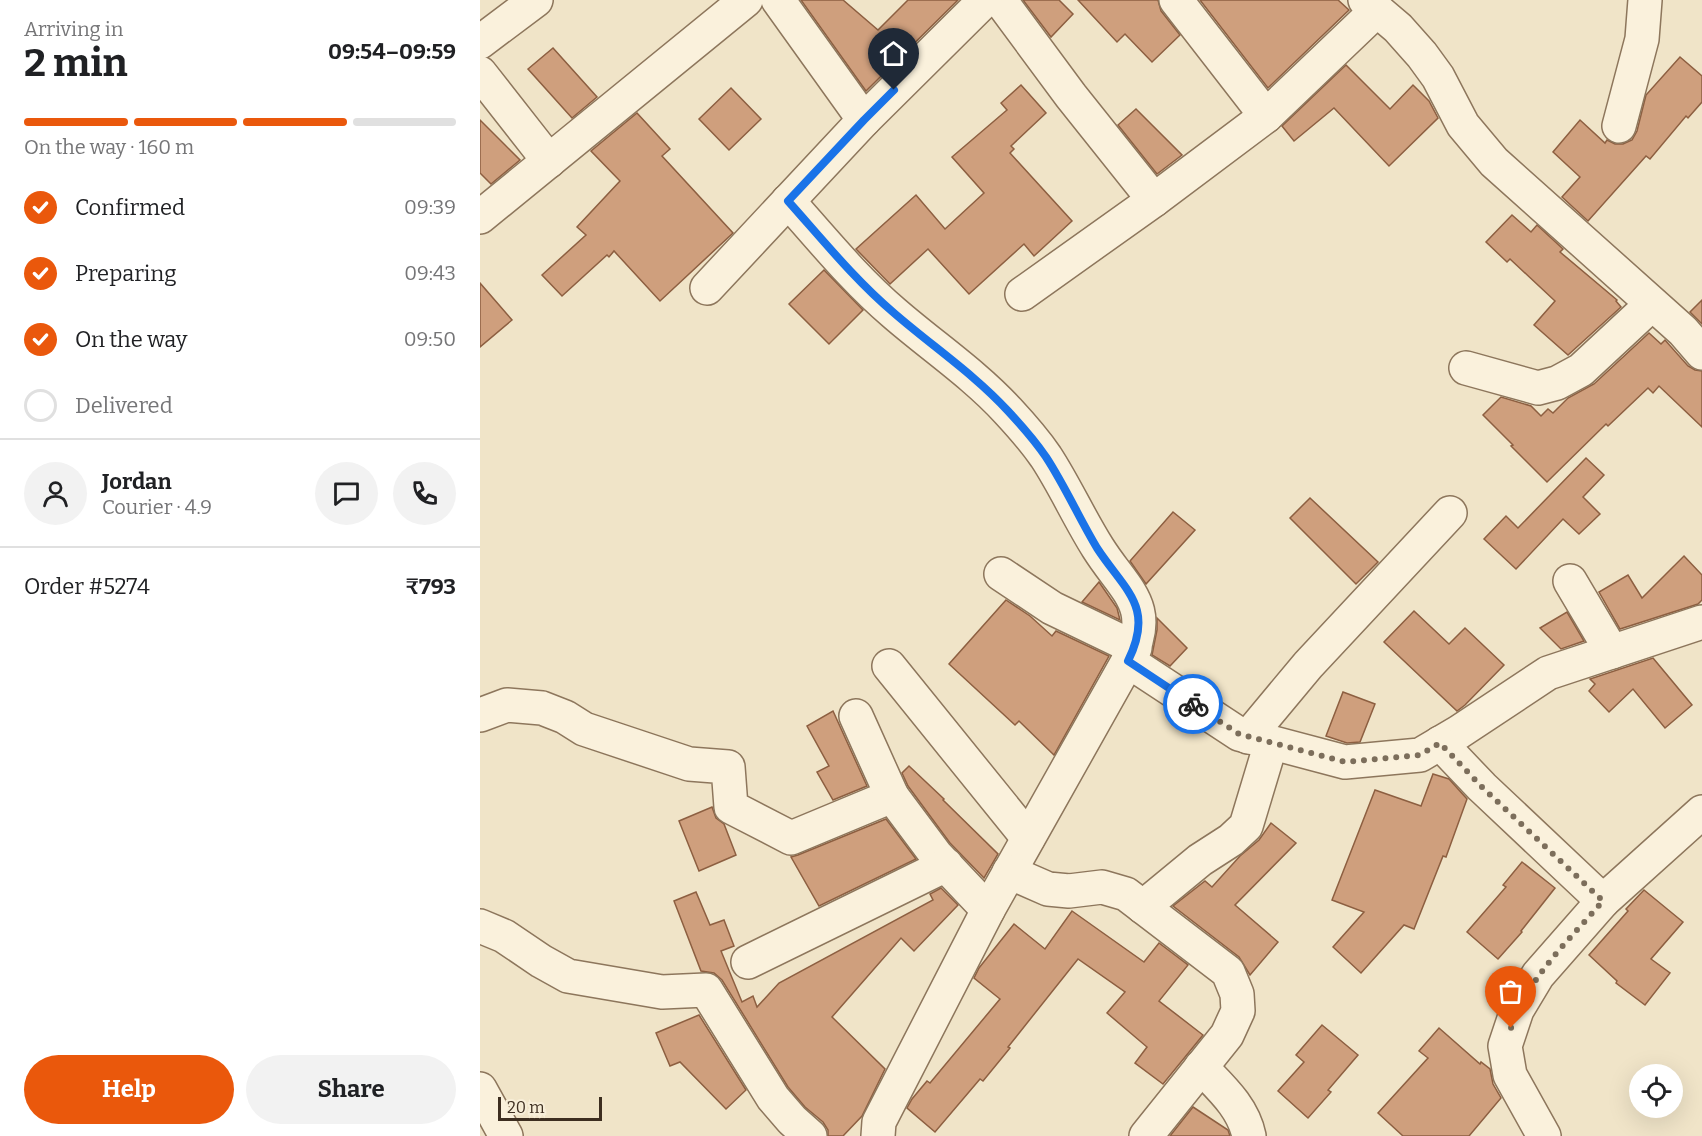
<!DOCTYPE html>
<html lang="en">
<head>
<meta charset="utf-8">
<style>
	:root { --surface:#fff; --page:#f2f2f2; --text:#202124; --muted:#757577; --line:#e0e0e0; --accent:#ea580c }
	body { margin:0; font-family:Bitter,serif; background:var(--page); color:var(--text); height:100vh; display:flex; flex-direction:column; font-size:22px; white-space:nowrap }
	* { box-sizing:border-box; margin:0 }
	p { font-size:20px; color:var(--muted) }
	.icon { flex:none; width:33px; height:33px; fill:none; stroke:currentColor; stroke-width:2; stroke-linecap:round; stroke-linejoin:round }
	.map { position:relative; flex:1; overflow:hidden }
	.details { display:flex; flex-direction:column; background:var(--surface); width:480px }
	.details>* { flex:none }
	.controls { position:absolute; left:1149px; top:1064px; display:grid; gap:12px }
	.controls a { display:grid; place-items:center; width:54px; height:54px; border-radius:50%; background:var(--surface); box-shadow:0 6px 24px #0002; font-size:30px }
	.scale { position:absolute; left:18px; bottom:15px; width:104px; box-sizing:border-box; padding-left:6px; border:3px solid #3d2e20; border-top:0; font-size:16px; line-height:21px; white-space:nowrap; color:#3d2e20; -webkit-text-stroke:4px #f7eed8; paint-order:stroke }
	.pin { position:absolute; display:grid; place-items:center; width:51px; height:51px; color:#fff; margin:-62px -26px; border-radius:50% 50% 50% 0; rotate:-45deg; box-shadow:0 0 6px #0007 }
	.pin .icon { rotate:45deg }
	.courier { position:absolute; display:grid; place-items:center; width:60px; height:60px; margin:-30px; border:4px solid #1a73e8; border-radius:50%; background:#fff; color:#222; box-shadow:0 2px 8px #0007 }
	.headline em { font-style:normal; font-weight:700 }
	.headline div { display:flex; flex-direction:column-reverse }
	.headline { display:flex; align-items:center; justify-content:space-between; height:102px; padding:0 24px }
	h1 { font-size:39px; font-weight:700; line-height:45px }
	.bar { display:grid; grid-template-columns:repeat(4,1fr); gap:9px 6px; align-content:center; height:72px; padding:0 24px }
	.bar i { height:8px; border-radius:4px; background:var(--line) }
	.bar .current { background:var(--accent) }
	.bar p { grid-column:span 4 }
	.line { display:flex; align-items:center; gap:15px; padding:0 24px; border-top:2px solid var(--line) }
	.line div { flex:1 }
	.round { display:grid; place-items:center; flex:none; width:63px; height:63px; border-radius:32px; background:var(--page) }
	ol { padding:0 24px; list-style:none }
	li { display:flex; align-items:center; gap:18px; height:66px }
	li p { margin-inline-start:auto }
	li .icon { padding:6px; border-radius:50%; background:var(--accent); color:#fff; stroke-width:4 }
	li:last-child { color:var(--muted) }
	li i { width:33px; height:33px; border:3px solid var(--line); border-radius:50% }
	.button { display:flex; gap:12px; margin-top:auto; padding:12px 24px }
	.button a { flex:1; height:69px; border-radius:36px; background:var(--accent); color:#fff; font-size:24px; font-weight:700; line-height:69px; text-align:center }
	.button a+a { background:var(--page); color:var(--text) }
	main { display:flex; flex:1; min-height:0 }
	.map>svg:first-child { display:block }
	.building { fill:#cf9f7d; stroke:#8d5f41; stroke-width:1.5 }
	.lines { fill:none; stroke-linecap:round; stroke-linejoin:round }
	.minor-casing { stroke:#8d765c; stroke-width:36 }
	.minor { stroke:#faf1dc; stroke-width:33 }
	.done { stroke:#7c6e5b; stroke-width:6; stroke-dasharray:0 10.8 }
	.route { stroke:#1a73e8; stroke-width:8 }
</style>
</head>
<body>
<main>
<section class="details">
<div class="headline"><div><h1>2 min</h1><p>Arriving in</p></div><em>09:54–09:59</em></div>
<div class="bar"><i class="current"></i><i class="current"></i><i class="current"></i><i></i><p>On the way · 160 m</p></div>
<ol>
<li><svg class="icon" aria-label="check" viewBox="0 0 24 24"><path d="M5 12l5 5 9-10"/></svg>Confirmed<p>09:39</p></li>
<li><svg class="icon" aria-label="check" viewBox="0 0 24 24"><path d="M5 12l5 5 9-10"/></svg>Preparing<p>09:43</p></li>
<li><svg class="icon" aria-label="check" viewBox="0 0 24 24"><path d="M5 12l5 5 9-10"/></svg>On the way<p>09:50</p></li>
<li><i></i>Delivered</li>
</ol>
<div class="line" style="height:108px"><a class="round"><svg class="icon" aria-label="person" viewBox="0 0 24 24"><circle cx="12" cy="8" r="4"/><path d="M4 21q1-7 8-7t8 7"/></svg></a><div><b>Jordan</b><p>Courier · 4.9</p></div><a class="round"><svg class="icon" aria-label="chat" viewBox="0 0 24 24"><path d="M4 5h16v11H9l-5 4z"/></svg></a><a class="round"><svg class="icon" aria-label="phone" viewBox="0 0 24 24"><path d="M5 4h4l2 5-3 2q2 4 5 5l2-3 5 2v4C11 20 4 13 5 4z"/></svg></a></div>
<div class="line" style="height:78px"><div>Order #5274</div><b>₹793</b></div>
<div class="button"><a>Help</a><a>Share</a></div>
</section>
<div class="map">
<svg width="1222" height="1136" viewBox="0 0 1222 1136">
	<rect width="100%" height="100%" fill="#f0e4c8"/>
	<g class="building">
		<polygon points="321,0 363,0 398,30 428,0 478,0 386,91"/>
		<polygon points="543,0 579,0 593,14 571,37"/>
		<polygon points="598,0 678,0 681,11 700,35 672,62 645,34 637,42"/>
		<polygon points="720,0 858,0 869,10 788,88"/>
		<polygon points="73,48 117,97 92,118 48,69"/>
		<polygon points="1200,57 1222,76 1222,102 1208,118 1206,116 1170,159 1166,156 1108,221 1082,197 1100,177 1073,152 1100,120 1125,143 1127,140 1135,144 1143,144 1152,140 1157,131 1166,95"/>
		<polygon points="866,65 910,109 933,85 949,101 958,118 909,166 854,108 814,141 802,126"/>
		<polygon points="541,85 566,113 531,146 534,149 530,153 592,221 554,256 544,244 489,294 448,249 410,284 376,249 436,195 465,229 504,193 472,157 527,110 521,103"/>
		<polygon points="251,88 281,119 249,150 219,119"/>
		<polygon points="656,109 702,155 677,174 638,125"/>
		<polygon points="157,113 190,149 182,156 253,233 180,301 134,251 129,257 127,255 82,296 62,275 106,235 97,227 140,181 111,151"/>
		<polygon points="0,120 40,160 11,184 0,173"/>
		<polygon points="1032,215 1051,232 1057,225 1083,249 1080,252 1137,300 1136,301 1141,307 1088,355 1054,325 1075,301 1030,259 1027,262 1006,242"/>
		<polygon points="344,270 383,310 349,344 309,304"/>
		<polygon points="0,283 32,320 0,347"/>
		<polygon points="1222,300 1222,324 1210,312"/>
		<polygon points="1169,333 1181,344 1185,340 1208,366 1215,370 1222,371 1222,427 1179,386 1173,393 1168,388 1128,426 1126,424 1067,482 1031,446 1033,445 1003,415 1021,397 1051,406 1061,416 1068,409 1073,413 1088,398 1114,384"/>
		<polygon points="1106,458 1124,475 1103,497 1120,514 1099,534 1083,519 1036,569 1004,539 1026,516 1038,528"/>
		<polygon points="830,498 898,562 876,584 810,518"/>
		<polygon points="693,512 715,530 666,584 650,561"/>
		<polygon points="1204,556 1222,575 1222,600 1218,604 1140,629 1119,592 1148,575 1162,598"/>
		<polygon points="619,582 637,608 640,620 602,602"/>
		<polygon points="526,600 550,616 572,636 576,631 629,656 574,755 539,721 535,725 469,664"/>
		<polygon points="934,611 969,644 985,628 1024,665 985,705 977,711 904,642"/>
		<polygon points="1087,612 1104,641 1081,649 1060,628"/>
		<polygon points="677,618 707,648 690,666 672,655 677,630"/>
		<polygon points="1173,658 1212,705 1185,728 1153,689 1129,712 1109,691 1115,684 1110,679"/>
		<polygon points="863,692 895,704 880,742 867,743 846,736"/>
		<polygon points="353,711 387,786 353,800 337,772 349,766 327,726"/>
		<polygon points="429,766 464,799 463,800 518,854 504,878 470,843 428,786 422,773"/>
		<polygon points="953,774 969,779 987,799 966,857 963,856 934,929 924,925 881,973 853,947 884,912 852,900 895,790 941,806"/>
		<polygon points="232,807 236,818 244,824 256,855 219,871 199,821"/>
		<polygon points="406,819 436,859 339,906 311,857 318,855"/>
		<polygon points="791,823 816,843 755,905 798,942 770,975 759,957 693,906 725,881 732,887 760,856 779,840"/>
		<polygon points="1042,862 1075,888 1041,931 1042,932 1018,959 987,932 1026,887 1023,885"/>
		<polygon points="461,888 478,905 434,951 421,938 352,1017 405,1069 382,1116 363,1136 348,1136 348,1130 343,1122 325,1107 308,1087 242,980 234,973 221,971 194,901 216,892 230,925 244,920 254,946 241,951 262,1002 273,996 277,1007 299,983 453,900 450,894"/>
		<polygon points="1164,890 1203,922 1171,959 1190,973 1165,1005 1136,983 1137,981 1109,955 1148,911 1146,909"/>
		<polygon points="592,911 664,962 679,943 708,965 679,1001 723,1035 683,1084 655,1063 667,1047 627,1013 645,992 598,959 528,1047 530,1048 503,1081 500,1079 455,1132 427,1108 432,1099 447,1081 450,1083 520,999 494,978 499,968 534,924 565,949"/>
		<polygon points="219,1015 266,1090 246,1109 200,1062 190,1066 176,1033"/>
		<polygon points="842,1025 878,1055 848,1090 851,1092 828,1118 798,1091 824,1062 816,1055"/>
		<polygon points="959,1028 1000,1064 1001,1062 1010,1069 1013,1084 1021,1098 989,1136 923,1136 898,1113 948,1058 939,1051"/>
		<polygon points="713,1107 748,1130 750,1136 690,1136"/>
	</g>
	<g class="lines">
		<g class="minor-casing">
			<g id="minor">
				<polyline points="298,0 384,120"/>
				<polyline points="520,0 591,96 674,200"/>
				<polyline points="696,0 786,116"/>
				<polyline points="885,0 918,28 942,55 958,77 983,125 1014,162 1203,331 1222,353"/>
				<polyline points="0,42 56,0"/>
				<polyline points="0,73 69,161"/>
				<polyline points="1139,126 1162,39 1165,0"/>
				<path d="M308,201C342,239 375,280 414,313C452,346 494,374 528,411C541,425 555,441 566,457C585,486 599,518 618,548C645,591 676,606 648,661L508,910L399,1122L398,1136"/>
				<polyline points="0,217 266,0"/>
				<polyline points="227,288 384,120 505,0"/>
				<polyline points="542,294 674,200 786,116 897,10"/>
				<polyline points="986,368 1058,388 1077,383 1101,370 1172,304"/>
				<polyline points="521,574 572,608 655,648"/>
				<polyline points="1090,581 1132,652"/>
				<polyline points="648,661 759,734 865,762 940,755 979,732 1068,673 1222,622"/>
				<polyline points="409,666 548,838"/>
				<polyline points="0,715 27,705 62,708 85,717 104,729 209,764 248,767 251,807 311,838 412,796"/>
				<polyline points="376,716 412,796 456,855 508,910"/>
				<polyline points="768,737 828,665 970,513"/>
				<polyline points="960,743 1002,787 1123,901 1058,975 1037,1010 1025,1046 1030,1075 1064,1136"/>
				<polyline points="529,872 568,889 589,891 622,887 646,894 748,972 757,994 758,1011 747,1035 666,1136"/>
				<polyline points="1123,901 1222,812"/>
				<polyline points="663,907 720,860 751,840 766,826 791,743"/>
				<polyline points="0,926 24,936 61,961 88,976 182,992 226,990 293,1098 312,1120 330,1136"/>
				<polyline points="268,962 466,865"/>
				<path d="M721,1067C741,1088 763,1107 769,1136"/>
				<polyline points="0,1089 26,1136"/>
			</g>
		</g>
		<use href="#minor" class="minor"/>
	</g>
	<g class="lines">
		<path class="done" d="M713,704L759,734L865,762L940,755L960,743L1002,787L1123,901C1089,940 1048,978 1031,1028"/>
		<path class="route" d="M414,90L384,120L308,201C342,239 375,280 414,313C452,346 494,374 528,411C541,425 555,441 566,457C585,486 599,518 617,548C645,591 675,606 648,661L713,704"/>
	</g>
</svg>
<div class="controls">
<a><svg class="icon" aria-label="locate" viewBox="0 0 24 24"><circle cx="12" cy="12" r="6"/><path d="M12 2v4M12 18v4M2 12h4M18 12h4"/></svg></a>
</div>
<div class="scale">20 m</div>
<div class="pin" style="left:1031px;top:1028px;background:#ea580c"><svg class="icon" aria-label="bag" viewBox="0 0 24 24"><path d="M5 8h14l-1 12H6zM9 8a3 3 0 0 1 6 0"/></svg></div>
<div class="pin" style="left:414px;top:90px;background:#1f2937"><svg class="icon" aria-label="home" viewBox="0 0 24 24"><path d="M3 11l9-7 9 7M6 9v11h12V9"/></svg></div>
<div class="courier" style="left:713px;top:704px"><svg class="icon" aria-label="bike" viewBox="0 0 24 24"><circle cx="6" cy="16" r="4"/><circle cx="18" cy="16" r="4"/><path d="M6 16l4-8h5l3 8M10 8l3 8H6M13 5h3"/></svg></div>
</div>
</main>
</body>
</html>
